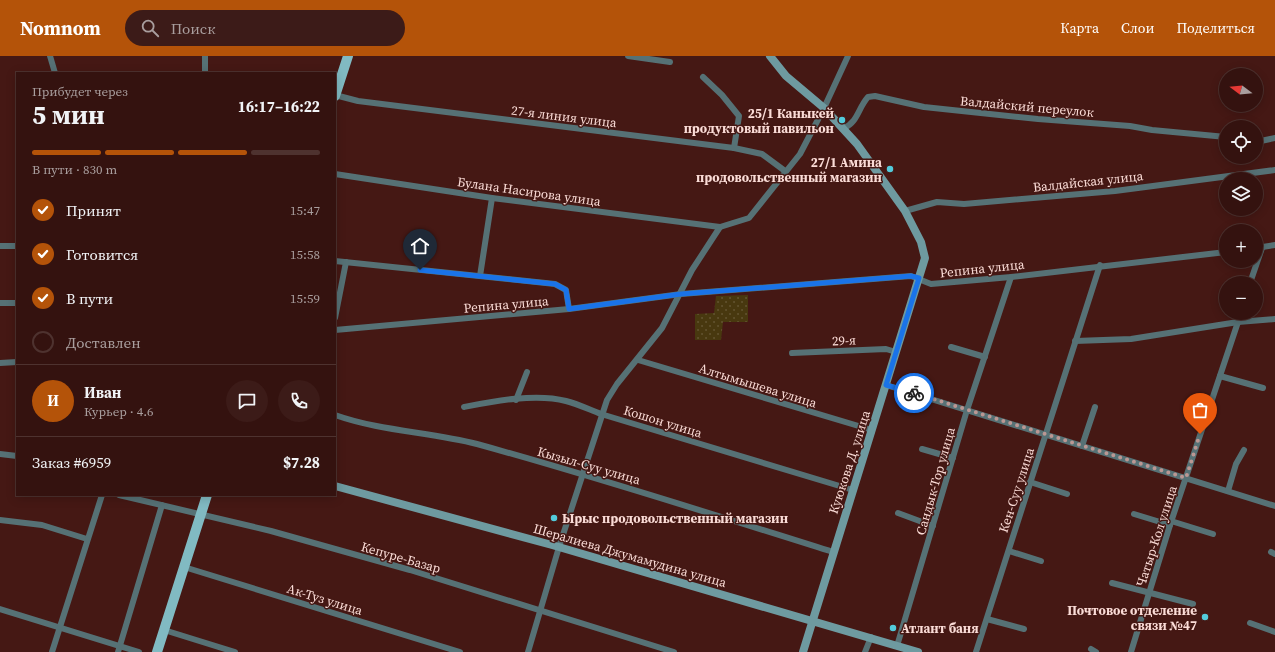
<!DOCTYPE html>
<html lang="ru">
<head>
<meta charset="utf-8">
<style>
	:root { --surface:#34120f; --page:#3c1b18; --text:#f1f3f6; --muted:#a99e9e; --line:#4e322f; --accent:#b45309 }
	body { margin:0; font-family:"Source Serif 4",serif; background:var(--page); color:var(--text); height:100vh; display:flex; flex-direction:column; font-size:15px; white-space:nowrap }
	* { box-sizing:border-box; margin:0 }
	p { font-size:13px; color:var(--muted) }
	.icon { flex:none; width:22px; height:22px; fill:none; stroke:currentColor; stroke-width:2; stroke-linecap:round; stroke-linejoin:round }
	.map { position:relative; flex:1; overflow:hidden }
	.side { position:absolute; left:16px; top:16px; width:320px; height:424px; display:flex; flex-direction:column; background:var(--surface); border-radius:0px; box-shadow:0 2px 10px #0003,0 0 0 1px var(--line) }
	.side>* { flex:none }
	.needle { width:26px; rotate:286deg }
	.fabs { position:absolute; left:1219px; top:12px; display:grid; gap:8px }
	.fabs a { display:grid; place-items:center; width:44px; height:44px; border-radius:50%; background:var(--surface); box-shadow:0 2px 10px #0003,0 0 0 1px var(--line); font-size:20px }
	.pin { position:absolute; display:grid; place-items:center; width:34px; height:34px; color:#fff; margin:-41px -17px; border-radius:50% 50% 50% 0; rotate:-45deg; box-shadow:0 0 4px #0007 }
	.pin .icon { rotate:45deg }
	.courier { position:absolute; display:grid; place-items:center; width:40px; height:40px; margin:-20px; border:3px solid #1a73e8; border-radius:50%; background:#fff; color:#222; box-shadow:0 1px 5px #0007 }
	.headline em { font-style:normal; font-weight:700 }
	.headline div { display:flex; flex-direction:column-reverse }
	.headline { display:flex; align-items:center; justify-content:space-between; height:68px; padding:0 16px }
	h1 { font-size:26px; font-weight:700; line-height:30px }
	.bar { display:grid; grid-template-columns:repeat(4,1fr); gap:6px 4px; align-content:center; height:48px; padding:0 16px }
	.bar i { height:5px; border-radius:3px; background:var(--line) }
	.bar .on { background:var(--accent) }
	.bar p { grid-column:span 4 }
	.line { display:flex; align-items:center; gap:10px; padding:0 16px; border-top:1px solid var(--line) }
	.line div { flex:1 }
	.round { display:grid; place-items:center; flex:none; width:42px; height:42px; border-radius:21px; background:var(--page) }
	ol { padding:0 16px; list-style:none }
	li { display:flex; align-items:center; gap:12px; height:44px }
	li p { margin-inline-start:auto }
	li .icon { padding:4px; border-radius:50%; background:var(--accent); color:#fff; stroke-width:4 }
	li:last-child { color:var(--muted) }
	li i { width:22px; height:22px; border:2px solid var(--line); border-radius:50% }
	header { display:flex; align-items:center; gap:24px; box-sizing:border-box; height:56px; padding:0 20px; background:var(--accent); color:#fff }
	header strong { font-size:19px }
	nav { display:flex; gap:22px; margin-inline-start:auto; font-size:14px }
	.search { width:280px; height:36px; background:var(--page); display:flex; align-items:center; gap:10px; box-sizing:border-box; padding:0 14px; border-radius:22px; color:var(--muted); font-size:15px }
	.map>svg:first-child { display:block }
	.park { fill:url(#park-dots) }
	.lines { fill:none; stroke-linecap:round; stroke-linejoin:round }
	.street { stroke:#567175; stroke-width:6 }
	.secondary { stroke:#6e9aa0; stroke-width:8 }
	.primary { stroke:#81bac2; stroke-width:10 }
	.done { stroke:#bb9793; stroke-width:4; stroke-dasharray:0 7.2 }
	.route { stroke:#1a73e8; stroke-width:5 }
	.poi-dot { fill:#53cbdb; stroke:#451814; stroke-width:1.5 }
	.labels { text-anchor:middle; stroke-width:3; stroke-linejoin:round; paint-order:stroke }
	.street-label { font-size:13px; fill:#fbdcd7; stroke:#451814 }
	.poi-label { font-size:13px; font-weight:bold; fill:#fbdcd7; stroke:#451814; text-anchor:end }
</style>
</head>
<body>
<header>
<strong>Nomnom</strong>
<div class="search"><svg class="icon" aria-label="search" viewBox="0 0 24 24"><circle cx="10" cy="10" r="6"/><path d="M15 15l6 6"/></svg>Поиск</div>
<nav><a>Карта</a><a>Слои</a><a>Поделиться</a></nav>
</header>
<div class="map">
<svg width="1275" height="596" viewBox="0 0 1275 596">
	<defs>
		<pattern id="park-dots" width="8" height="8" patternUnits="userSpaceOnUse"><rect width="8" height="8" fill="#48380f"/><path d="M2 2h.1M6 6h.1" fill="none" stroke="#635431" stroke-width="1.8" stroke-linecap="round"/></pattern>
	</defs>
	<rect width="100%" height="100%" fill="#451814"/>
	<polygon class="park" points="748,239 748,266 723,266 721,284 695,284 695,258 714,257 716,240"/>
	<g class="lines">
		<g class="street">
			<polyline points="50,0 55,17"/>
			<polyline points="628,0 670,6"/>
			<polyline points="205,17 205,0"/>
			<polyline points="703,21 722,39 739,60 734,92"/>
			<polyline points="335,39 358,45 734,92 762,98 785,115"/>
			<path d="M844,72C858,66 858,52 868,41L875,40L924,51L1038,63L1130,70L1152,74L1226,81"/>
			<polyline points="1256,86 1275,82"/>
			<polyline points="335,118 492,142 720,171"/>
			<polyline points="905,155 937,146 964,148 1115,135 1275,114"/>
			<polyline points="0,190 17,190"/>
			<polyline points="1256,192 1275,189"/>
			<polyline points="335,205 555,228 566,234 569,253"/>
			<polyline points="480,220 492,142"/>
			<polyline points="1250,227 1262,192"/>
			<polyline points="0,247 17,247"/>
			<polyline points="335,262 346,206"/>
			<polyline points="335,274 569,253 681,238 911,220 931,228 1011,221 1226,196"/>
			<polyline points="1075,285 1131,283 1238,266 1275,263"/>
			<polyline points="951,291 985,301"/>
			<polyline points="792,297 886,293 896,296"/>
			<polyline points="638,304 872,374"/>
			<polyline points="0,307 17,306"/>
			<polyline points="1220,320 1263,332"/>
			<polyline points="886,329 1275,450"/>
			<polyline points="516,344 527,316"/>
			<path d="M464,351C495,345 536,337 566,345C578,348 590,354 601,358L853,434"/>
			<path d="M335,359C380,375 430,376 477,388C597,421 715,459 833,496"/>
			<polyline points="1082,390 1095,351"/>
			<polyline points="922,393 953,402"/>
			<polyline points="0,398 17,400"/>
			<polyline points="1030,426 1067,438"/>
			<polyline points="1228,435 1236,408 1244,394"/>
			<polyline points="119,439 271,475 410,514 674,596"/>
			<polyline points="898,457 933,470"/>
			<polyline points="1134,458 1170,469"/>
			<polyline points="0,464 42,469 87,483"/>
			<polyline points="1171,465 1213,478"/>
			<polyline points="1009,495 1041,505"/>
			<polyline points="1271,496 1275,498"/>
			<polyline points="184,511 460,596"/>
			<polyline points="1112,527 1193,548"/>
			<polyline points="0,553 139,596"/>
			<polyline points="987,563 1024,573"/>
			<polyline points="1250,567 1275,576"/>
			<polyline points="164,574 235,596"/>
			<polyline points="897,590 967,354 1011,221"/>
			<polyline points="1091,593 1096,596"/>
			<polyline points="52,596 102,439"/>
			<polyline points="118,596 162,449"/>
			<polyline points="528,596 559,491 607,344 617,328 662,272 692,214 720,171 749,162 800,98 824,52 848,0"/>
			<polyline points="865,596 871,581"/>
			<polyline points="976,596 1100,209"/>
			<polyline points="1131,596 1170,469 1241,257"/>
		</g>
		<g class="secondary">
			<polyline points="770,0 786,20 824,52 857,88 905,155 921,186 925,202 803,596"/>
			<polyline points="335,430 552,489 918,596"/>
		</g>
		<g class="primary">
			<polyline points="335,40 348,0"/>
			<polyline points="157,596 207,439"/>
		</g>
	</g>
	<g class="lines">
		<polyline class="done" points="914,337 1186,422 1200,378"/>
		<polyline class="route" points="420,214 555,228 566,234 569,253 681,238 911,220 919,222 886,329 914,337"/>
	</g>
	<g class="poi-dot">
		<circle cx="842" cy="64" r="4"/>
		<circle cx="890" cy="113" r="4"/>
		<circle cx="554" cy="462" r="4"/>
		<circle cx="1205" cy="561" r="4"/>
		<circle cx="893" cy="572" r="4"/>
	</g>
	<g class="labels">
		<g class="street-label">
			<text transform="translate(1027 50) rotate(5)" y="5">Валдайский переулок</text>
			<text transform="translate(564 60) rotate(7)" y="5">27-я линия улица</text>
			<text transform="translate(1088 125) rotate(-6)" y="5">Валдайская улица</text>
			<text transform="translate(529 135) rotate(8)" y="5">Булана Насирова улица</text>
			<text transform="translate(982 212) rotate(-6)" y="5">Репина улица</text>
			<text transform="translate(506 248) rotate(-5)" y="5">Репина улица</text>
			<text transform="translate(844 284) rotate(-3)" y="5">29-я</text>
			<text transform="translate(758 329) rotate(17)" y="5">Алтымышева улица</text>
			<text transform="translate(663 365) rotate(17)" y="5">Кошон улица</text>
			<text transform="translate(849 406) rotate(-72)" y="5">Куюкова Д. улица</text>
			<text transform="translate(589 409) rotate(16)" y="5">Кызыл-Суу улица</text>
			<text transform="translate(935 425) rotate(-74)" y="5">Сандык-Тор улица</text>
			<text transform="translate(1016 434) rotate(-72)" y="5">Кен-Суу улица</text>
			<text transform="translate(1156 480) rotate(-72)" y="5">Чатыр-Кол улица</text>
			<text transform="translate(630 499) rotate(16)" y="5">Шералиева Джумамудина улица</text>
			<text transform="translate(401 501) rotate(16)" y="5">Кепуре-Базар</text>
			<text transform="translate(325 543) rotate(17)" y="5">Ак-Туз улица</text>
		</g>
		<g class="poi-label">
			<text x="834" y="62">25/1 Каныкей<tspan x="834" dy="15">продуктовый павильон</tspan></text>
			<text x="882" y="111">27/1 Амина<tspan x="882" dy="15">продовольственный магазин</tspan></text>
			<text x="562" y="467" text-anchor="start">Ырыс продовольственный магазин</text>
			<text x="1197" y="559">Почтовое отделение<tspan x="1197" dy="15">связи №47</tspan></text>
			<text x="901" y="577" text-anchor="start">Атлант баня</text>
		</g>
	</g>
</svg>
<div class="fabs">
<a><svg class="needle" viewBox="-14 -14 28 28"><path d="M0-13l5 13h-10z" fill="#e53935"/><path d="M0 13l5-13h-10z" fill="#a99e9e"/></svg></a>
<a><svg class="icon" aria-label="locate" viewBox="0 0 24 24"><circle cx="12" cy="12" r="6"/><path d="M12 2v4M12 18v4M2 12h4M18 12h4"/></svg></a>
<a><svg class="icon" aria-label="layers" viewBox="0 0 24 24"><path d="M12 4l9 5-9 5-9-5zM3 14l9 5 9-5"/></svg></a>
<a>+</a>
<a>−</a>
</div>
<div class="pin" style="left:1200px;top:378px;background:#ea580c"><svg class="icon" aria-label="bag" viewBox="0 0 24 24"><path d="M5 8h14l-1 12H6zM9 8a3 3 0 0 1 6 0"/></svg></div>
<div class="pin" style="left:420px;top:214px;background:#1f2937"><svg class="icon" aria-label="home" viewBox="0 0 24 24"><path d="M3 11l9-7 9 7M6 9v11h12V9"/></svg></div>
<div class="courier" style="left:914px;top:337px"><svg class="icon" aria-label="bike" viewBox="0 0 24 24"><circle cx="6" cy="16" r="4"/><circle cx="18" cy="16" r="4"/><path d="M6 16l4-8h5l3 8M10 8l3 8H6M13 5h3"/></svg></div>
<section class="side">
<div class="headline"><div><h1>5 мин</h1><p>Прибудет через</p></div><em>16:17–16:22</em></div>
<div class="bar"><i class="on"></i><i class="on"></i><i class="on"></i><i></i><p>В пути · 830 m</p></div>
<ol>
<li><svg class="icon" aria-label="check" viewBox="0 0 24 24"><path d="M5 12l5 5 9-10"/></svg>Принят<p>15:47</p></li>
<li><svg class="icon" aria-label="check" viewBox="0 0 24 24"><path d="M5 12l5 5 9-10"/></svg>Готовится<p>15:58</p></li>
<li><svg class="icon" aria-label="check" viewBox="0 0 24 24"><path d="M5 12l5 5 9-10"/></svg>В пути<p>15:59</p></li>
<li><i></i>Доставлен</li>
</ol>
<div class="line" style="height:72px"><b class="round" style="background:var(--accent);color:#fff">И</b><div><b>Иван</b><p>Курьер · 4.6</p></div><a class="round"><svg class="icon" aria-label="chat" viewBox="0 0 24 24"><path d="M4 5h16v11H9l-5 4z"/></svg></a><a class="round"><svg class="icon" aria-label="phone" viewBox="0 0 24 24"><path d="M5 4h4l2 5-3 2q2 4 5 5l2-3 5 2v4C11 20 4 13 5 4z"/></svg></a></div>
<div class="line" style="height:52px"><div>Заказ #6959</div><b>$7.28</b></div>
</section>
</div>
</body>
</html>
